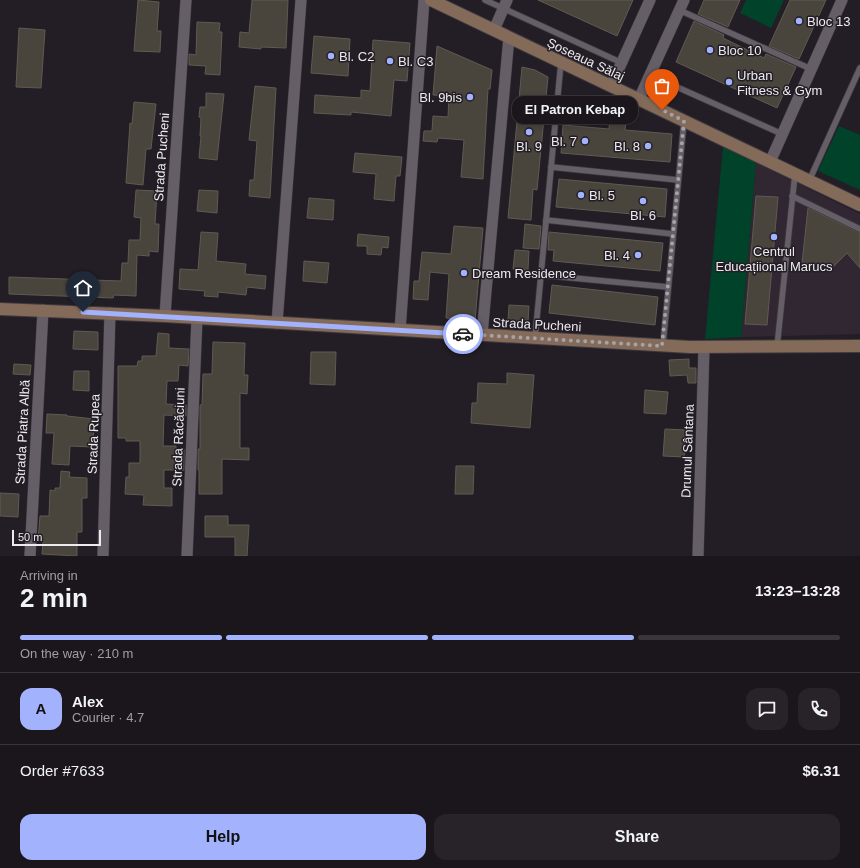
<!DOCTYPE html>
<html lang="en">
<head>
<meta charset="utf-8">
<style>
	:root { --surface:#1a161c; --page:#272329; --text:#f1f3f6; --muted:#9f9fa3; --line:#38353b; --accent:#a2b2fd }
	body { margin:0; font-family:Helvetica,sans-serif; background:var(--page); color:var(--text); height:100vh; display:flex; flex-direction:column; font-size:15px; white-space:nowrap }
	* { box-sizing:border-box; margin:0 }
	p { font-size:13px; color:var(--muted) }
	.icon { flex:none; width:22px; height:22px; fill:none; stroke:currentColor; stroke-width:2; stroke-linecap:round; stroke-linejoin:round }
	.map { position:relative; height:556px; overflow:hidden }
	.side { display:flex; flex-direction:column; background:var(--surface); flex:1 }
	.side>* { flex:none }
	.scale { position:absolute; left:12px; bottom:10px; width:89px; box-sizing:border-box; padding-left:4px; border:2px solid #edeaef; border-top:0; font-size:11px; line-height:14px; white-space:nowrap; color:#edeaef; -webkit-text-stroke:3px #231e25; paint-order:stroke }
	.pin { position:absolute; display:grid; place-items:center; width:34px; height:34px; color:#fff; margin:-41px -17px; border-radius:50% 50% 50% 0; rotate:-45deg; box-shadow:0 0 4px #0007 }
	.pin .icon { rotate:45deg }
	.courier { position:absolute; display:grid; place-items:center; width:40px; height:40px; margin:-20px; border:3px solid #a2b2fd; border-radius:50%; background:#fff; color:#222; box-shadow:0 1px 5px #0007 }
	.bubble { position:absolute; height:28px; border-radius:12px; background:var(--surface); box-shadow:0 2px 6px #0003,0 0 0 1px var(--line); font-size:13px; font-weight:600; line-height:28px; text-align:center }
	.summary em { font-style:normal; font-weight:600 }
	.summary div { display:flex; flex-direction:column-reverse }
	.summary { display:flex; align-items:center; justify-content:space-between; height:68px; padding:0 20px }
	h1 { font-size:26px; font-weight:600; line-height:30px }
	.bar { display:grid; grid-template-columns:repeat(4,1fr); gap:6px 4px; align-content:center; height:48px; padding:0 20px }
	.bar i { height:5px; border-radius:3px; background:var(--line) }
	.bar .on { background:var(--accent) }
	.bar p { grid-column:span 4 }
	.line { display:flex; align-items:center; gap:10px; padding:0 20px; border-top:1px solid var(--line) }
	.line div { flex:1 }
	.round { display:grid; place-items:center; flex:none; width:42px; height:42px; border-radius:12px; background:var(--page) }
	.action { display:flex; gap:8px; margin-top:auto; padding:8px 20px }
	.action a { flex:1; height:46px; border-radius:12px; background:var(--accent); color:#111; font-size:16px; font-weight:600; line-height:46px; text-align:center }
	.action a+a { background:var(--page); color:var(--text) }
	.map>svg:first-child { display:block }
	.built { fill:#302733 }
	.green { fill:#00422a }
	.building { fill:#49443c; stroke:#605a52 }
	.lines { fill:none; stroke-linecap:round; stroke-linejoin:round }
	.lane-casing { stroke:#3e3a40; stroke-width:7 }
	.street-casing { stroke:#3e3a40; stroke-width:12 }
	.secondary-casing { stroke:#3e3a40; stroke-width:14 }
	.lane { stroke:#655e67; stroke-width:5.5 }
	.street { stroke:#655e67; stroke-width:11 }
	.secondary { stroke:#846a58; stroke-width:12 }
	.done { stroke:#a6a3a8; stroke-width:4; stroke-dasharray:0 7.2 }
	.route { stroke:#a2b2fd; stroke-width:5 }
	.poi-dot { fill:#a2b2fd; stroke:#231e25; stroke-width:1.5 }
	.labels { text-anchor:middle; stroke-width:3; stroke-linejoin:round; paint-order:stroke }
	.poi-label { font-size:13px; fill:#edeaef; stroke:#231e25; text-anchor:start }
	.street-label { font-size:13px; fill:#edeaef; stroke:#231e25 }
</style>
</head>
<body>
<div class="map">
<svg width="860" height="556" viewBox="0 0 860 556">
	<rect width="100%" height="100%" fill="#231e25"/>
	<polygon class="built" points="756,163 860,214 860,334 741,337"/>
	<g class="green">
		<polygon points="746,0 784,0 771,28 740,13"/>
		<polygon points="839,126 860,135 860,190 818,171"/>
		<polygon points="723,147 756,163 741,337 705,339"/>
	</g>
	<g class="building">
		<polygon points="138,0 159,2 157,31 161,31 160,52 134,51"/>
		<polygon points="252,0 288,0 286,48 261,47 261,49 239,47 240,32 249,33"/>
		<polygon points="538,0 633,0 617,36"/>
		<polygon points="704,0 740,0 728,27 698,14"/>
		<polygon points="790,0 826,0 799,59 769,46"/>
		<polygon points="694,21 724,35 723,38 764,58 766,54 796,67 777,108 676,62"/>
		<polygon points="197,22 220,23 219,32 222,32 220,75 205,74 206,66 189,65 189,54 196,55"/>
		<polygon points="19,28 45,30 41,88 16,87"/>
		<polygon points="314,36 350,39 348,76 311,73"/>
		<polygon points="373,40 410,43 407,81 394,80 391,116 351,112 351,115 314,113 315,95 361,98 361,90 370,91"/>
		<polygon points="437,46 492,70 490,89 488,89 483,179 461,177 464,140 438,138 437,142 423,141 424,131 432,131 433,116 448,117 449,96 433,95"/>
		<polygon points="522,67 535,70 548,77 537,190 533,189 531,220 508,218"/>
		<polygon points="255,86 276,88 270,198 249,196 250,180 254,180 257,141 249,140"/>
		<polygon points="206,93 224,94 217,160 199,158 201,136 200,136 201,118 199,117 200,107 206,107"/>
		<polygon points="134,102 156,104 151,149 146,149 143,185 126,183 130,123 132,124"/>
		<polygon points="611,105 627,112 625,130 672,134 670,162 561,153 563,125 609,129"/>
		<polygon points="355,153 402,157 400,176 396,176 394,201 374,199 376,174 353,172"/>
		<polygon points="559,179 667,189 665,217 556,207"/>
		<polygon points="136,190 157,191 155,224 159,224 158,252 149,251 149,256 137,255 136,296 114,295 113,298 9,294 9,277 121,281 122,263 128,263 129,240 140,240 141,218 134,217"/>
		<polygon points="199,190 218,191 217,213 197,211"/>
		<polygon points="756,196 778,197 767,325 745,324"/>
		<polygon points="309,198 334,200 333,220 307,218"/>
		<polygon points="808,208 860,233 860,268 847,253 834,266 802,263"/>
		<polygon points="525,224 541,226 539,249 523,248"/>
		<polygon points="454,226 483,228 475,321 446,318 449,274 430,272 428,300 413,299 414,281 419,281 422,252 451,254"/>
		<polygon points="201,232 218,233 216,261 246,264 245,274 266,276 265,289 247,287 246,295 218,292 218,297 204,296 205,291 179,289 180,269 198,270"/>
		<polygon points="549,232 663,243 660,271 553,261 554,250 548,250"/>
		<polygon points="358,234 389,237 388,248 382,247 381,255 367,254 367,246 357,246"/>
		<polygon points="515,250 529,251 528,270 513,269"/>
		<polygon points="304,261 329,263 327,283 303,281"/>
		<polygon points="552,285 658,297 655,325 549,313"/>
		<polygon points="509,305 529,306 528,322 508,321"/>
		<polygon points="74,331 98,332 98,350 73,349"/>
		<polygon points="158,333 169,334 169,348 189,349 188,366 179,365 178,381 167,381 166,404 186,405 186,416 164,415 163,446 176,446 176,449 184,449 184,470 164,470 164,488 172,488 172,506 143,505 144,495 125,494 126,477 129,477 129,463 140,463 140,441 126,441 126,438 118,438 118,366 137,366 138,361 142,361 142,356 156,356"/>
		<polygon points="213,342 245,343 244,375 248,375 247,394 240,393 240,448 249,448 249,460 222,459 222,494 199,494 199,471 198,470 198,449 200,449 200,405 202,405 203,374 212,374"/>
		<polygon points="311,352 336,352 335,385 310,384"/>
		<polygon points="689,359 689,368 696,368 696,383 688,383 687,375 670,376 669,360"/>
		<polygon points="14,364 31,365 30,375 13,374"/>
		<polygon points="74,371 89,371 89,391 73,390"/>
		<polygon points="507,373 534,375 530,428 471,423 472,403 477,403 478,383 507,384"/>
		<polygon points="645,390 668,392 666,414 644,413"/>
		<polygon points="47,414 67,415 67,416 94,419 93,447 70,446 69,465 52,464 54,433 46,433"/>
		<polygon points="665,429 686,430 686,435 689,436 688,451 685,451 684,457 663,456"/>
		<polygon points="456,466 474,466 473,494 455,494"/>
		<polygon points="61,471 70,472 69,477 87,478 87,498 82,498 82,532 77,532 77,556 42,554 43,541 38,541 40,516 49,516 50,490 55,491 55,488 60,488"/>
		<polygon points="0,493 19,494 18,517 0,516"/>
		<polygon points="205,516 228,516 228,525 249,525 247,556 235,556 235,537 205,537"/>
	</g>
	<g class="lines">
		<g class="lane-casing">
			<g id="lane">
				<polyline points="485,0 622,63"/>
				<polyline points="679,10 811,69"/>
				<polyline points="650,75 782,134"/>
				<polyline points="551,167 678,180"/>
				<polyline points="809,181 860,68"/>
				<polyline points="792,196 860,229"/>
				<polyline points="546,220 673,234"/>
				<polyline points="541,275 668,287"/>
				<polyline points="535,338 561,62"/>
				<polyline points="663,345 684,121"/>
				<polyline points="777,347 795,174"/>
			</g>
		</g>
		<g class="street-casing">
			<g id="street">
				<polyline points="494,30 507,0"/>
				<polyline points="611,86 650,0"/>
				<polyline points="639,99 684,0"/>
				<polyline points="770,162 842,0"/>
				<polyline points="165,316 186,0"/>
				<polyline points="277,323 301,0"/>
				<polyline points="400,330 424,0"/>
				<polyline points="482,335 509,37"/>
				<polyline points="30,556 43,310"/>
				<polyline points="103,556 110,313"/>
				<polyline points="187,556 197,318"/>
				<polyline points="698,556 704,347"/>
			</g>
		</g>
		<g class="secondary-casing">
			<g id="secondary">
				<polyline points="431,0 860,205"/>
				<polyline points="0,309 165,316 690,347 860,346"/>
			</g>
		</g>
		<use href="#lane" class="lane"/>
		<use href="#street" class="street"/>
		<use href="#secondary" class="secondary"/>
	</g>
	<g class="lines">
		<polyline class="done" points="463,334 662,346 684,121 662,110"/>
		<polyline class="route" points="83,312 463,334"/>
	</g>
	<g class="poi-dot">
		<circle cx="799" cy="21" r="4"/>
		<circle cx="710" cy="50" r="4"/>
		<circle cx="331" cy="56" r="4"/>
		<circle cx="390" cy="61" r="4"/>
		<circle cx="729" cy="82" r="4"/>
		<circle cx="470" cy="97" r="4"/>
		<circle cx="529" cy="132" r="4"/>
		<circle cx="585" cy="141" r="4"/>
		<circle cx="648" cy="146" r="4"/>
		<circle cx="581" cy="195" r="4"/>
		<circle cx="643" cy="201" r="4"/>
		<circle cx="774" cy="237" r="4"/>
		<circle cx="638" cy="255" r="4"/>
		<circle cx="464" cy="273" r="4"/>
	</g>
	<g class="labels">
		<g class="poi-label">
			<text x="807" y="26">Bloc 13</text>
			<text x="718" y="55">Bloc 10</text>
			<text x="339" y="61">Bl. C2</text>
			<text x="398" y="66">Bl. C3</text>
			<text x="737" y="80">Urban<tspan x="737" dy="15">Fitness &amp; Gym</tspan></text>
			<text x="462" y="102" text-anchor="end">Bl. 9bis</text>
			<text x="577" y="146" text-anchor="end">Bl. 7</text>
			<text x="529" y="151" text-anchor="middle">Bl. 9</text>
			<text x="640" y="151" text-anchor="end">Bl. 8</text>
			<text x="589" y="200">Bl. 5</text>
			<text x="643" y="220" text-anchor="middle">Bl. 6</text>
			<text x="774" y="256" text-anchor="middle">Centrul<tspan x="774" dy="15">Educațiional Marucs</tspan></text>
			<text x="630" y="260" text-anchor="end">Bl. 4</text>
			<text x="472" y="278">Dream Residence</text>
		</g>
		<g class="street-label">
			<text transform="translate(586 59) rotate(25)" y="5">Șoseaua Sălaj</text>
			<text transform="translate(161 157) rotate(-86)" y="5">Strada Pucheni</text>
			<text transform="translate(537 324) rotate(3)" y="5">Strada Pucheni</text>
			<text transform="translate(22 432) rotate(-87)" y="5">Strada Piatra Albă</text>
			<text transform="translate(93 434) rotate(-88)" y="5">Strada Rupea</text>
			<text transform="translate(178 437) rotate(-88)" y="5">Strada Răcăciuni</text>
			<text transform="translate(687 451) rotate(-88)" y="5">Drumul Sântana</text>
		</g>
	</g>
</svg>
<div class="scale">50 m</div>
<div class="pin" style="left:662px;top:110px;background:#ea580c"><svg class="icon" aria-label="bag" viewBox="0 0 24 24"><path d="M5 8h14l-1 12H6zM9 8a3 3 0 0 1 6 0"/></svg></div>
<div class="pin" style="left:83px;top:312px;background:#1f2937"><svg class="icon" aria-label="home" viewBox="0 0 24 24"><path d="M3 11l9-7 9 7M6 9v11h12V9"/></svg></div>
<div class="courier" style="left:463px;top:334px"><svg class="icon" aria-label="car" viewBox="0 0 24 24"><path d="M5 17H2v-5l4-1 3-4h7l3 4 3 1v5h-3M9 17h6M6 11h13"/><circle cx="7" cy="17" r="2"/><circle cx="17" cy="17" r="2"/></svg></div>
<div class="bubble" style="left:512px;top:96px;width:126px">El Patron Kebap</div>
</div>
<section class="side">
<div class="summary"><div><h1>2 min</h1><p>Arriving in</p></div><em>13:23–13:28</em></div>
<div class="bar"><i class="on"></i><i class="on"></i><i class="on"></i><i></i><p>On the way · 210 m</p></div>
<div class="line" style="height:72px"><b class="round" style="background:var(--accent);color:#111">A</b><div><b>Alex</b><p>Courier · 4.7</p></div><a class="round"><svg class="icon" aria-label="chat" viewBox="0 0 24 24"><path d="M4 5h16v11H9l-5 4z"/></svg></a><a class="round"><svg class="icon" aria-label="phone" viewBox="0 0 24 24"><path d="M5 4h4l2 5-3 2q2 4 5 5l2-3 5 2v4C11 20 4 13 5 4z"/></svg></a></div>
<div class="line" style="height:52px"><div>Order #7633</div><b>$6.31</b></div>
<div class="action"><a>Help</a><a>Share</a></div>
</section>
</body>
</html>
